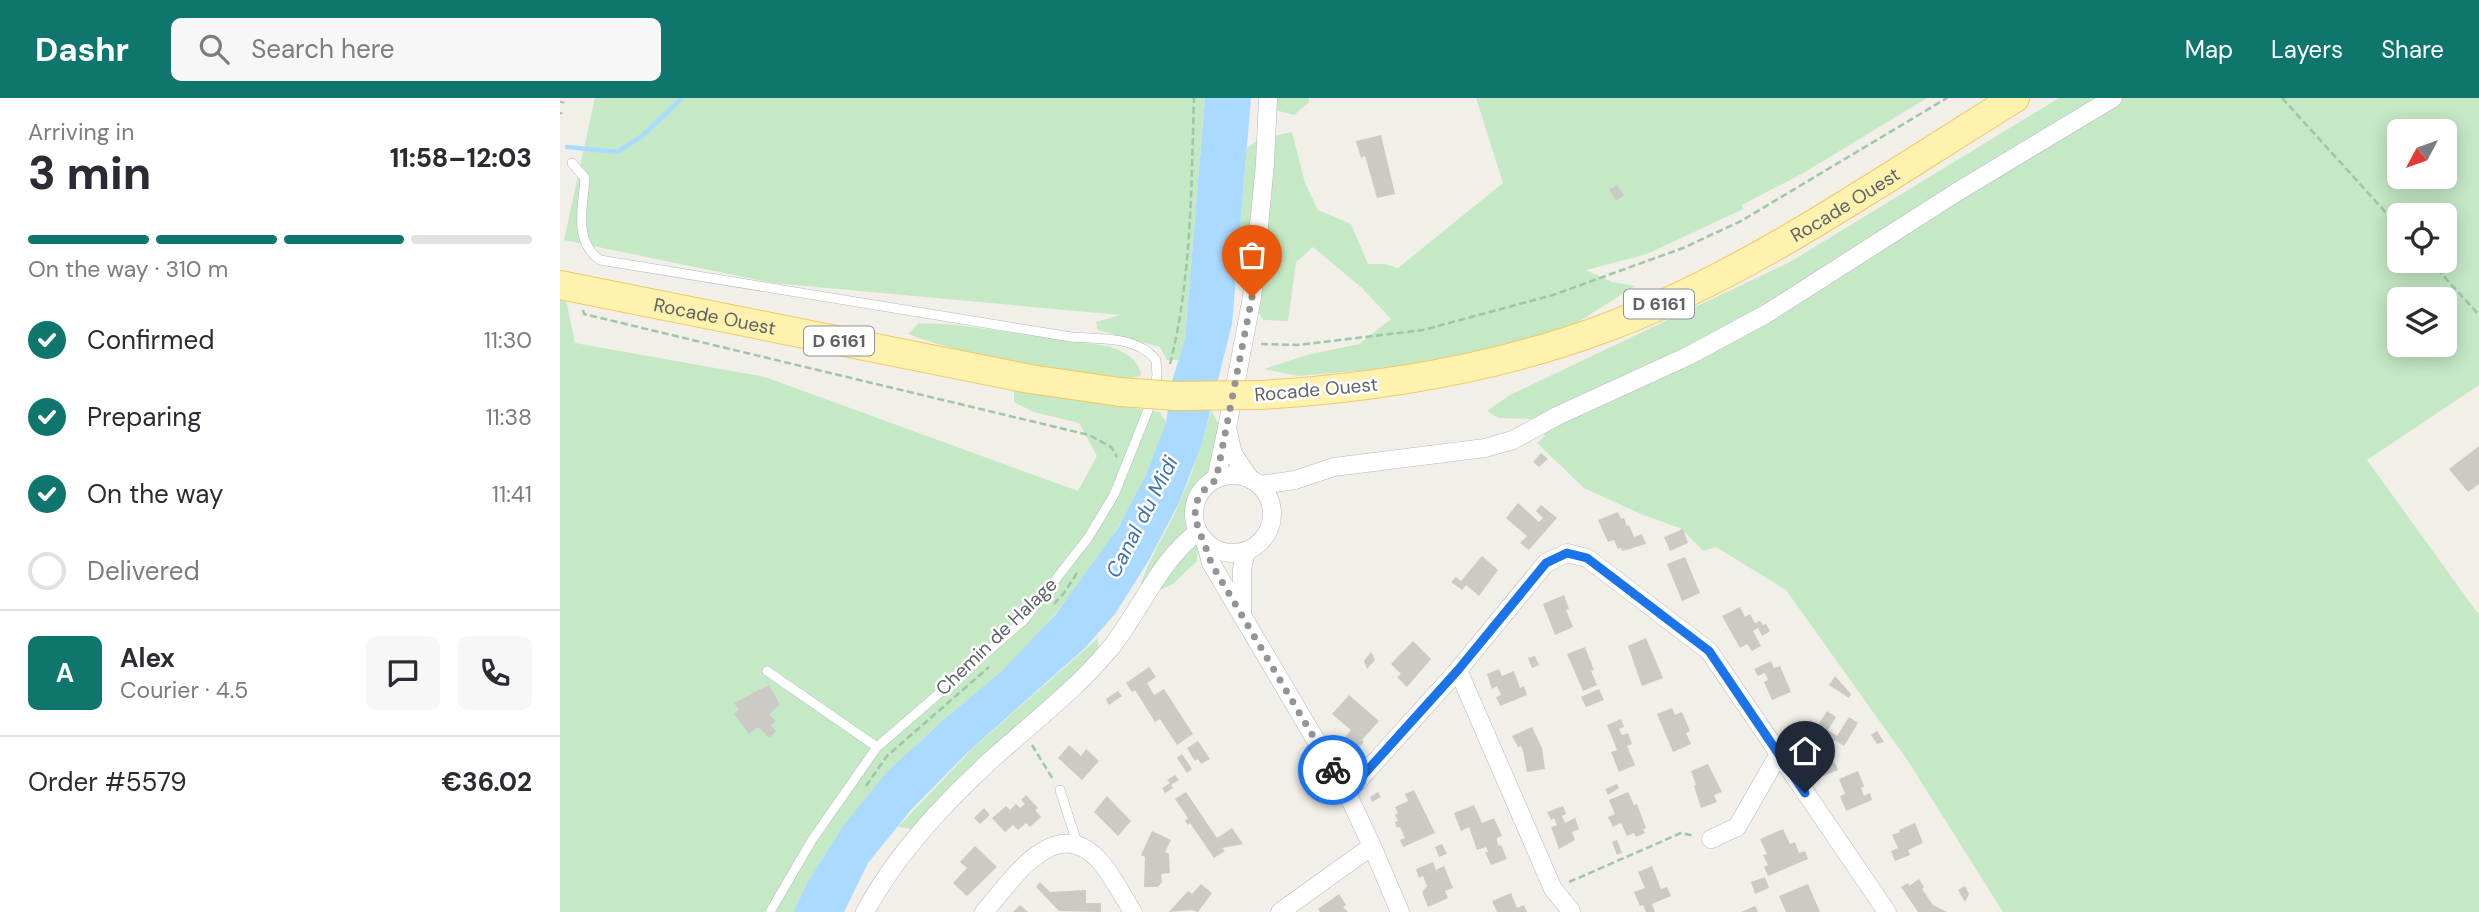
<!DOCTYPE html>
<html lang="en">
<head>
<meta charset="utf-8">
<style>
	:root { --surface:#fff; --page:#f7f7f7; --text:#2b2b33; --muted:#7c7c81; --line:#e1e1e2; --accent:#0f766e }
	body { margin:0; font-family:"DM Sans",sans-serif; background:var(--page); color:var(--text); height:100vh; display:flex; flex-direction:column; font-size:26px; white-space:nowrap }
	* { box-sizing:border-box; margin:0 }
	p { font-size:23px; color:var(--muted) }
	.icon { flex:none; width:38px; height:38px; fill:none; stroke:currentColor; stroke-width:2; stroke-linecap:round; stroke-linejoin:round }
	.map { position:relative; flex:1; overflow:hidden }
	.side { display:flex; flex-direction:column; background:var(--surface); width:560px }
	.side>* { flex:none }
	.needle { width:46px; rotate:229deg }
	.tools { position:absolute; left:1827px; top:21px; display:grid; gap:14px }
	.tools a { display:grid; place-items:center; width:70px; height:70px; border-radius:10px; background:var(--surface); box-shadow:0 4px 18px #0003; font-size:35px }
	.pin { position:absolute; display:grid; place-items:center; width:60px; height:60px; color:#fff; margin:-72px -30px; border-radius:50% 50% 50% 0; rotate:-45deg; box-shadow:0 0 7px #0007 }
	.pin .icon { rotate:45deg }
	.courier { position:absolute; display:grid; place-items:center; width:70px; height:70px; margin:-35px; border:5px solid #1a73e8; border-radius:50%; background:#fff; color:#222; box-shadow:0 2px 9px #0007 }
	.head em { font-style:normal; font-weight:800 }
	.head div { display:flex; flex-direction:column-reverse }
	.head { display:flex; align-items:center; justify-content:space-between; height:119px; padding:0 28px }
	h1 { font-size:46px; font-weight:800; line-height:52px }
	.bar { display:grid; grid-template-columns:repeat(4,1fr); gap:10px 7px; align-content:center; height:84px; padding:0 28px }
	.bar i { height:9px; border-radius:5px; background:var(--line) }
	.bar .active { background:var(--accent) }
	.bar p { grid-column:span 4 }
	.line { display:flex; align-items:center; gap:18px; padding:0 28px; border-top:2px solid var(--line) }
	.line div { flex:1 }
	.round { display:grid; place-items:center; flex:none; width:74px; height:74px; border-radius:10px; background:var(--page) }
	ol { padding:0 28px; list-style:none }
	li { display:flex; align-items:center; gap:21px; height:77px }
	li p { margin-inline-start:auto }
	li .icon { padding:7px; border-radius:50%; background:var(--accent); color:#fff; stroke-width:4 }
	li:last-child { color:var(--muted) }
	li i { width:38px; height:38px; border:4px solid var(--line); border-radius:50% }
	header { display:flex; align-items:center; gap:42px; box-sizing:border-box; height:98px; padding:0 35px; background:var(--accent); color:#fff }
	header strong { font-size:33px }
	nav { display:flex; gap:38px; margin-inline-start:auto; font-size:24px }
	.search { width:490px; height:63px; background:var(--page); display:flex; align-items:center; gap:18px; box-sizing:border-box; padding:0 24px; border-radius:10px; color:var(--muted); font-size:26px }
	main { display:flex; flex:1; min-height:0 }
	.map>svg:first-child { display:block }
	.green { fill:#c5e8c5; fill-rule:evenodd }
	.water { fill:#aadaff }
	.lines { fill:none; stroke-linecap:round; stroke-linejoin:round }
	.stream { stroke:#aadaff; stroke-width:4.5 }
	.building { fill:#cccac5 }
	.service-casing { stroke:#b5b8bc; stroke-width:10 }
	.minor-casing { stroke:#b5b8bc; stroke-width:19 }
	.primary-casing { stroke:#f2c960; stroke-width:30 }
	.path { stroke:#9cc7a9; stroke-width:2.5; stroke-dasharray:7 3.5; stroke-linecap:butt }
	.service { stroke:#fff; stroke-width:9 }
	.minor { stroke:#fff; stroke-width:18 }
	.primary { stroke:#fff2af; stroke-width:28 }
	.rail { stroke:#b6b7b8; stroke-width:4.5; stroke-dasharray:2 9; stroke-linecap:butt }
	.primary-bridge-casing { stroke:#f2c960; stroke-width:30; stroke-linecap:butt }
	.primary-bridge { stroke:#fff2af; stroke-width:28 }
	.done { stroke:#929495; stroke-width:7; stroke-dasharray:0 12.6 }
	.route { stroke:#1a73e8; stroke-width:9 }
	.labels { text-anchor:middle; stroke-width:5; stroke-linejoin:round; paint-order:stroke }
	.shield { fill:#fff; stroke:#8f9295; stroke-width:2 }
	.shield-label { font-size:18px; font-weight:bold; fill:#5f6368 }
	.street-label { font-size:19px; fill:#5f6368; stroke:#fff }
	.water-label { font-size:21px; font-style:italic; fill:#4174aa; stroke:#fff }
</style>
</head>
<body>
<header>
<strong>Dashr</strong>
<div class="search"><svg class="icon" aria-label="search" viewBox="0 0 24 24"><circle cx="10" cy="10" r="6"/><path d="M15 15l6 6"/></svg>Search here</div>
<nav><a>Map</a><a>Layers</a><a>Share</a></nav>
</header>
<main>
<section class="side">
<div class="head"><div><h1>3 min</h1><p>Arriving in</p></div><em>11:58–12:03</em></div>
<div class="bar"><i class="active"></i><i class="active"></i><i class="active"></i><i></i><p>On the way · 310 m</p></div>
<ol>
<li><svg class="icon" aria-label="check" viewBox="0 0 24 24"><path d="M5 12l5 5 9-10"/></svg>Confirmed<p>11:30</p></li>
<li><svg class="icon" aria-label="check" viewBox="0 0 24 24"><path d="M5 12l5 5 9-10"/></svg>Preparing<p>11:38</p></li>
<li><svg class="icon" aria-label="check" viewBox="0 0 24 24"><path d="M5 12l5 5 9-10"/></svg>On the way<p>11:41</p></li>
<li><i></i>Delivered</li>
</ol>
<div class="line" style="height:126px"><b class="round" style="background:var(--accent);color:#fff">A</b><div><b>Alex</b><p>Courier · 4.5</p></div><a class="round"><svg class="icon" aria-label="chat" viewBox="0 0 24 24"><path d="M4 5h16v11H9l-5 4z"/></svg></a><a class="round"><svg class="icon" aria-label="phone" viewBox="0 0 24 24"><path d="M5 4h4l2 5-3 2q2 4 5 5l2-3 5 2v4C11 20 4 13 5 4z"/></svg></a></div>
<div class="line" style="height:91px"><div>Order #5579</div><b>€36.02</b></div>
</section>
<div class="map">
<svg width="1919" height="814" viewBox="0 0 1919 814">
	<rect width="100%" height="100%" fill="#f1efe8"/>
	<g class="green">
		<polygon points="35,0 645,0 625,241 619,262 607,262 600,249 538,232 536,224 560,217 213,185 4,142"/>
		<polygon points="704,0 749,0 749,4 734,17 703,9"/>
		<polygon points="916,0 1367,0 1245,74 1182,107 1183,111 1087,156 1026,172 1052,184 1075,188 1018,224 916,258 808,272 738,278 704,271 747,257 799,246 831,221 802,190 753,149 736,164 728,223 703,222 682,185 677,164 687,50 699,41 732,34 745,85 758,112 791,126 808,166 825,166 838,170 943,85"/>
		<path d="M1499,0H1919V287L1807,362L1919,517V814H1443L1348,663L1226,492L1156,449L1143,453L1122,431L1081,416L1024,390L977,345L985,338L974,321L939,320L927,313L950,297L1230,164ZM1839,33H1885V79H1839ZM1839,117H1885V163H1839ZM1839,201H1885V247H1839Z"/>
		<path d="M0,199H3L7,206L15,245L205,279L518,393L537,358L519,325L474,314L454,304V293L600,314L606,324C599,342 593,361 585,379C551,451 500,515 444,571C425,589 403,605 383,622C321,677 269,739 233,814H0Z"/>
		<path d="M359,225L397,227L548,248C563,254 576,258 581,275L580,278L569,281C495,271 418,262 348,236Z"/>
		<path d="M651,312L662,332L651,374L639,390L637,463L613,486L595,494L581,485C591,457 607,433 619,406C633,375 643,344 651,312Z"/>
		<polygon points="538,540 539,563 367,719 351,731 338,729 412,651"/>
	</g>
	<polygon class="water" points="645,0 691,0 672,226 642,346 619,405 589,462 555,516 525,550 408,654 351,712 308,765 284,814 233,814 249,782 284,727 326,675 382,623 442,573 495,517 558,430 586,377 606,324 612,283 625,241"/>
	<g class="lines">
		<polyline class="stream" points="7,49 57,54 82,38 122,0"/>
	</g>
	<g class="building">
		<polygon points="821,37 835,96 817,100 805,58 801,60 796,43"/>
		<polygon points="1057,87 1064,97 1056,103 1049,92"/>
		<polygon points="1919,348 1919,386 1908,394 1889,371"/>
		<polygon points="981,355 988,361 979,369 973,364"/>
		<polygon points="958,405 979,424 983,420 976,413 981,407 997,420 969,452 960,445 967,438 946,420"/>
		<polygon points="1058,414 1061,421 1064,420 1067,428 1069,427 1074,439 1082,436 1086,446 1062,453 1061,450 1058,451 1054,442 1048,444 1038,422"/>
		<polygon points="1123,431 1128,445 1110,453 1104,439"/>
		<polygon points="922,458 938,472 919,498 906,487 902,492 891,484 896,479 901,483"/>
		<polygon points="1125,459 1140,495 1122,503 1107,466"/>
		<polygon points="1004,497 1009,511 1006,512 1013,529 995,537 983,506"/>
		<polygon points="1180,509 1185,519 1190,516 1195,525 1200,523 1203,527 1206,526 1210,533 1202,538 1198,530 1193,533 1201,548 1192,553 1187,546 1180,550 1162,518"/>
		<polygon points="1086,540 1103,580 1082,588 1068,548"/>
		<polygon points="853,543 871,561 847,589 837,579 841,576 831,566"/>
		<polygon points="1025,549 1034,572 1031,573 1037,587 1023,593 1007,556"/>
		<polygon points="811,554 815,562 807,571 804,563"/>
		<polygon points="975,558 979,567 972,570 968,560"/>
		<polygon points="1211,563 1214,570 1220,568 1231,594 1212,602 1204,584 1208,582 1205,575 1198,578 1194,571"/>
		<polygon points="589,569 596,579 587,585 594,597 604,591 633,636 617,647 600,621 595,624 575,592 572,594 566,585"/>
		<polygon points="939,571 942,578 954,573 960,590 964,588 967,597 940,608 936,599 941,597 937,588 932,591 927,576"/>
		<polygon points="1275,578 1291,596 1289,600 1269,587"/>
		<polygon points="209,587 220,607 209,616 216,623 211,628 216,633 210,640 198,629 189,636 174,616 179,612 174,605"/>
		<polygon points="1039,591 1044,602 1026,609 1021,599"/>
		<polygon points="558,593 562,598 549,607 546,601"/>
		<polygon points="789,597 819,623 802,642 804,644 798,651 785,639 791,632 772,616"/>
		<polygon points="1112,610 1115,617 1122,614 1130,633 1126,635 1131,646 1113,654 1097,616"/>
		<polygon points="1267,613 1276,619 1268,632 1277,638 1289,619 1298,625 1284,648 1275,642 1271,650 1268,648 1260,659 1253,655 1255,653 1236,642 1241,633 1251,638"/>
		<polygon points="1061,621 1064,629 1059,631 1062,637 1068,635 1072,646 1067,648 1075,667 1059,674 1051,654 1057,652 1047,627"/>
		<polygon points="972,629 982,650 985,671 967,674 963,653 961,648 958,649 952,638"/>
		<polygon points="1317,633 1324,644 1317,646 1311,637"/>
		<polygon points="638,643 650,661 641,666 638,661 635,663 627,650"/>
		<polygon points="509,647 521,658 526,651 539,663 522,682 498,660"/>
		<polygon points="622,656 632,671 627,675 617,660"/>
		<polygon points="1275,664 1278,672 1252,683 1247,675"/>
		<polygon points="1148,666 1162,694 1154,697 1157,704 1141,710 1134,688 1136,687 1131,673"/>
		<polygon points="1298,673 1304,688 1301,690 1304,698 1310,695 1312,702 1286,713 1280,698 1285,696 1279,681"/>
		<polygon points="615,677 619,682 611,687 613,690 605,695 602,690 610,685 607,682"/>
		<polygon points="1057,686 1059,690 1048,697 1045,691"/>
		<polygon points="854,692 875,735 843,749 840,742 845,740 840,729 837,730 835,724 838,723 835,717 838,715 835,709 848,703 845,696"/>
		<polygon points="626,694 657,740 672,730 683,746 662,750 665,753 654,760 630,725 628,727 625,723 628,720 615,701"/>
		<polygon points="818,694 821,699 812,704 810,699"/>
		<polygon points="1068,694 1074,707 1077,706 1086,730 1083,731 1085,735 1076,739 1074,735 1067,738 1061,725 1053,729 1048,719 1055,716 1049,702"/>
		<polygon points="466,697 478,710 475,712 481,719 470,729 466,725 458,732 453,727 445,734 432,720 446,708 450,712 456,706 460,710 465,706 461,702"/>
		<polygon points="547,698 571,723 558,738 534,714"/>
		<polygon points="914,707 922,725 934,720 942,738 937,740 937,743 939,748 941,747 947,761 931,767 925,754 928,754 926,749 917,752 909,729 901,733 894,715"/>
		<polygon points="1003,708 1006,716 1002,718 1005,725 1015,720 1019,731 1012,734 1015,742 999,751 991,729 997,727 994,720 991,722 987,714"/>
		<polygon points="424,710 430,717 420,726 414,720"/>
		<polygon points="1355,725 1363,745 1348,752 1350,757 1335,763 1331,753 1338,750 1332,737 1340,734 1339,732"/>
		<polygon points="1223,731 1230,746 1235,744 1239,755 1245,753 1248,761 1208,778 1204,769 1208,767 1203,757 1207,756 1200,741"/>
		<polygon points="592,733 611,742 605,754 609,756 610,775 601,776 602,784 598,789 584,789 585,759 581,757"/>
		<polygon points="1057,742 1062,755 1057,757 1052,744"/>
		<polygon points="882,746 887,756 879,759 875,749"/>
		<polygon points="415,748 437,769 407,798 393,785 407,770 400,764"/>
		<polygon points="873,764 876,772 884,768 893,790 885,793 888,800 868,809 862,794 867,788 863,778 859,780 856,771"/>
		<polygon points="1092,768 1101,791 1107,789 1111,798 1092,806 1095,814 1086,814 1083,807 1080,808 1074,794 1085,790 1078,774"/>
		<polygon points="1205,779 1209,790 1195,796 1191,784"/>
		<polygon points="1359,781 1364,789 1362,791 1373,807 1387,814 1358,814 1341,789 1348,785 1349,788"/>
		<polygon points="480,784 490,794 526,792 526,805 541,805 541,814 499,813 476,789"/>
		<polygon points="641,786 652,795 638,814 631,812 609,814 628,793 632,796"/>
		<polygon points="1248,786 1260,814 1226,814 1219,798"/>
		<polygon points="1405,788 1409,796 1405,804 1398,792"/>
		<polygon points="951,795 957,810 964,807 967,814 937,814 932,803"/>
		<polygon points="779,796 786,807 783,809 788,814 760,814 758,811"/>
		<polygon points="460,807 468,814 453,814"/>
		<polygon points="1195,808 1198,814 1181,814"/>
	</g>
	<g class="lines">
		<g class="service-casing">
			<g id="service">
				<path d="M12,65L25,80C23,109 13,143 40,162L511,239C540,241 577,238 596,262L597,278L588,312L554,397L528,440L464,522L317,649L252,742L210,814"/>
				<polyline points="207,573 317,649"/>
				<polyline points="500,692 518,748"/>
			</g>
		</g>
		<g class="minor-casing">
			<g id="minor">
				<polyline points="667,330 692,199 705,66 708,0"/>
				<circle cx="673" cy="416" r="39"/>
				<polyline points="656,381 667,330 673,356 691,382"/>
				<polyline points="700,387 735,382 774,369 925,350 953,342 997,318 1128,258 1206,216 1397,94 1553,0"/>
				<polyline points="645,443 651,465 787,695 812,748 840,814"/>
				<polyline points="682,515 682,471 686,454"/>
				<polyline points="898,572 993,791 1011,813"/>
				<polyline points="787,695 898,572 986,465 1007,455 1027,460 1149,553 1327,814"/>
				<polyline points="1151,741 1177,729 1219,656"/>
				<path d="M305,814C336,756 383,706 431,662C471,626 513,594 548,553C580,515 598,463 638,434"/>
				<path d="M424,814C451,784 493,716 537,760C549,771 563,799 573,814"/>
				<polyline points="720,814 812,748"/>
			</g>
		</g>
		<g class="primary-casing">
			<g id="primary">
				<path id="s1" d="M0,187L470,281L560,294"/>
				<path id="s2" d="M700,297C819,290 936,271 1048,229C1191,175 1325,80 1455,0"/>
			</g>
		</g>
		<g class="path">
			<polyline points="1722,0 1839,129"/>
			<polyline points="1870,163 1919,217"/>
			<polyline points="23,212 24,216 529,337 551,349 557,359"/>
			<polyline points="701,246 738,247 863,232 993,197 1123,150 1181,123 1387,0"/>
			<path d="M610,266C632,179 631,89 634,0"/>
			<polyline points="494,506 504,495 517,475"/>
			<polyline points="472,647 494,683"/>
			<polyline points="306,688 327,658 429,569"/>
			<polyline points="1009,784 1121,735 1135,738"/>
		</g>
		<use href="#service" class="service"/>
		<use href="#minor" class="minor"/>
		<use href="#primary" class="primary"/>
		<polyline class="rail" points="0,16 3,0"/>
		<g class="primary-bridge-casing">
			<polyline id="primary-bridge" points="560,294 616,298 700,297"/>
		</g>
		<use href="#primary-bridge" class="primary-bridge"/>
	</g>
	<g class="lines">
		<path class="done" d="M692,199L656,382C618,408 642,432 651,465L773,672"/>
		<polyline class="route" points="773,672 787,695 898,572 986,465 1007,455 1027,460 1149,553 1245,695"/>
	</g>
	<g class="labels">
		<g class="shield">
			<rect x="1064" y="191.5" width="70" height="29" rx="5"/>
			<rect x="244" y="228.5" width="70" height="29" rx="5"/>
		</g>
		<g class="shield-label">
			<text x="1099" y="212">D 6161</text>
			<text x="279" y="249">D 6161</text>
		</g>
		<g class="street-label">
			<text dy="7" stroke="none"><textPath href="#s2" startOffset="623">Rocade Ouest</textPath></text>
			<text dy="7" stroke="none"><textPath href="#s1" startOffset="158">Rocade Ouest</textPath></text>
			<text transform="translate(756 291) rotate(-5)" y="7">Rocade Ouest</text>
			<text transform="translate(436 538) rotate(-44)" y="7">Chemin de Halage</text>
		</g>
		<g class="water-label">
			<text transform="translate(582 419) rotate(-63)" y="7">Canal du Midi</text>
		</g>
	</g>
</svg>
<div class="tools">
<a><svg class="needle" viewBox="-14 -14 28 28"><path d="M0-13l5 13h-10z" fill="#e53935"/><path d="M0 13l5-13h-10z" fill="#7c7c81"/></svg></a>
<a><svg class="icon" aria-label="locate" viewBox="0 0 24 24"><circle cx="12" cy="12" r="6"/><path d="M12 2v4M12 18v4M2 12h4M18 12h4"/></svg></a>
<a><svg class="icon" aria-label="layers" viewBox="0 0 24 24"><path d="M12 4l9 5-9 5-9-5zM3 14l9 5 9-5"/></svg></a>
</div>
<div class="pin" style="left:692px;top:199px;background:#ea580c"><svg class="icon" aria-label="bag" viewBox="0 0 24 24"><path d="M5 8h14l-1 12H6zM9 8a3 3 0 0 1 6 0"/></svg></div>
<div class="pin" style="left:1245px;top:695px;background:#1f2937"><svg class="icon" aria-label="home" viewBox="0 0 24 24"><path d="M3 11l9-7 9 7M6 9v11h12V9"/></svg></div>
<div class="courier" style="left:773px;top:672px"><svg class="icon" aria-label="bike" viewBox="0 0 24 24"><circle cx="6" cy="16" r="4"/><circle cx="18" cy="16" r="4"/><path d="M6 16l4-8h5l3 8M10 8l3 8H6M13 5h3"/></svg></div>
</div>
</main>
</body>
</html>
